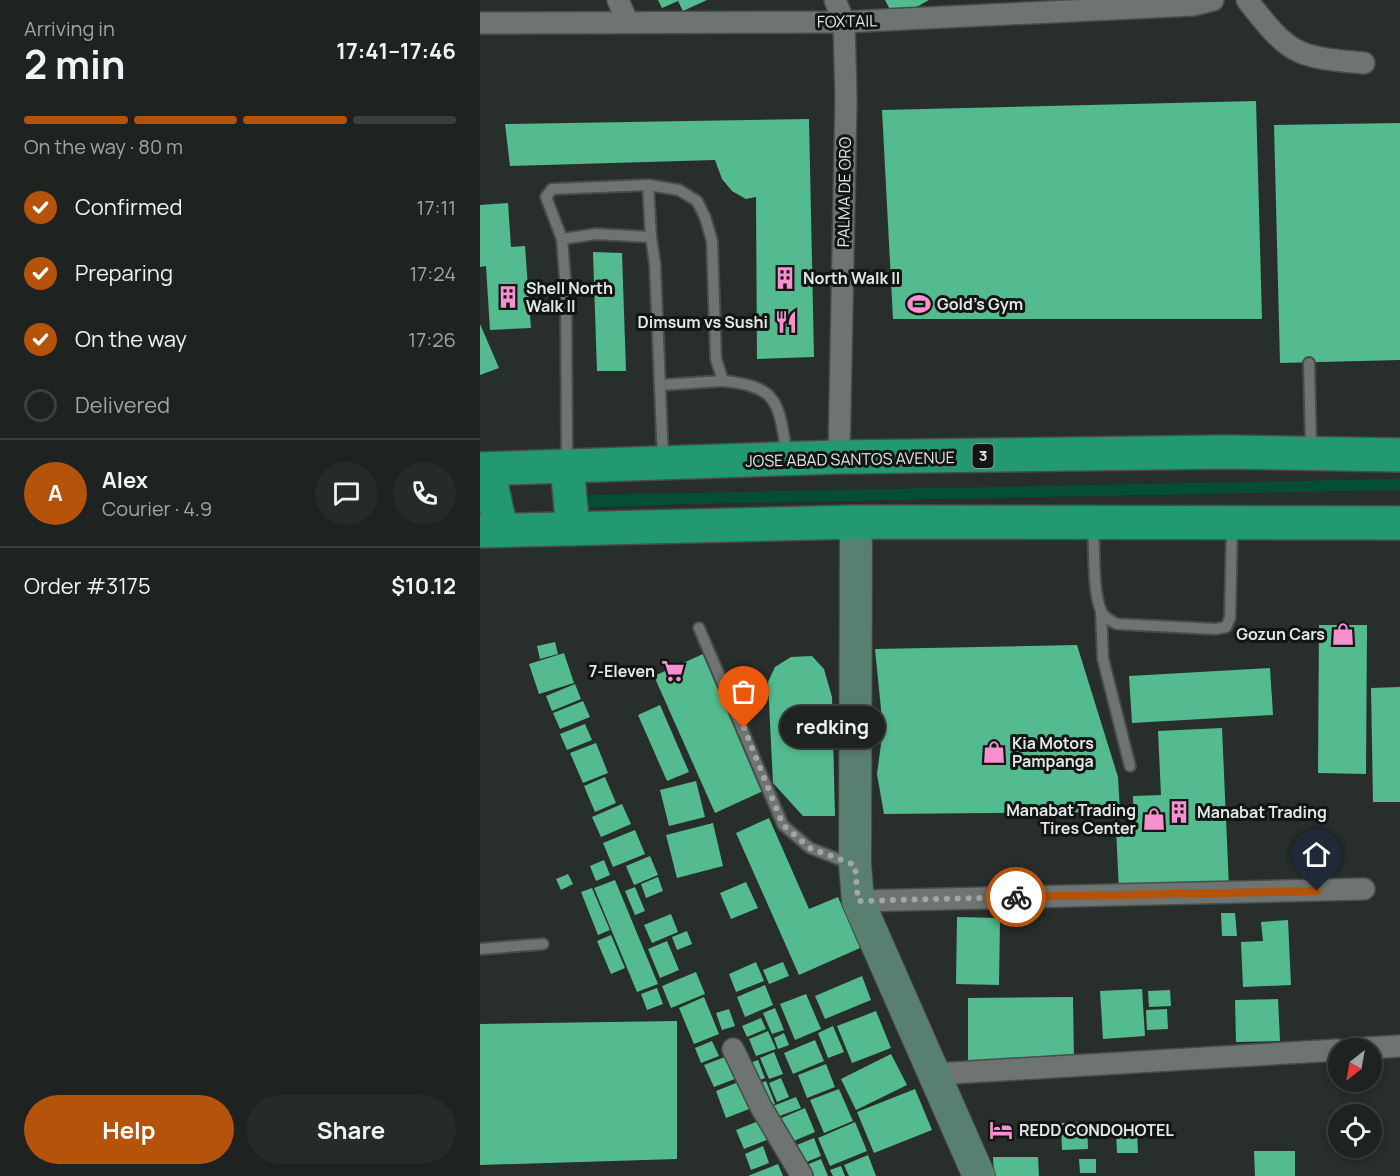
<!DOCTYPE html>
<html lang="en">
<head>
<meta charset="utf-8">
<style>
	:root { --surface:#1e2220; --page:#262a29; --text:#f1f3f6; --muted:#a1a4a5; --line:#3c3f3e; --accent:#b45309 }
	body { margin:0; font-family:Manrope,sans-serif; background:var(--page); color:var(--text); height:100vh; display:flex; flex-direction:column; font-size:22px; white-space:nowrap }
	* { box-sizing:border-box; margin:0 }
	p { font-size:20px; color:var(--muted) }
	.icon { flex:none; width:33px; height:33px; fill:none; stroke:currentColor; stroke-width:2; stroke-linecap:round; stroke-linejoin:round }
	.map { position:relative; flex:1; overflow:hidden }
	.panel { display:flex; flex-direction:column; background:var(--surface); width:480px }
	.panel>* { flex:none }
	.needle { width:39px; rotate:211deg }
	.fabs { position:absolute; left:848px; top:1038px; display:grid; gap:12px }
	.fabs a { display:grid; place-items:center; width:54px; height:54px; border-radius:50%; background:var(--surface); box-shadow:0 3px 9px #0003,0 0 0 2px var(--line); font-size:30px }
	.pin { position:absolute; display:grid; place-items:center; width:51px; height:51px; color:#fff; margin:-62px -26px; border-radius:50% 50% 50% 0; rotate:-45deg; box-shadow:0 0 6px #0007 }
	.pin .icon { rotate:45deg }
	.courier { position:absolute; display:grid; place-items:center; width:60px; height:60px; margin:-30px; border:4px solid #b45309; border-radius:50%; background:#fff; color:#222; box-shadow:0 2px 8px #0007 }
	.bubble { position:absolute; height:42px; border-radius:21px; background:var(--surface); box-shadow:0 3px 9px #0003,0 0 0 2px var(--line); font-size:20px; font-weight:700; line-height:42px; text-align:center }
	.summary em { font-style:normal; font-weight:700 }
	.summary div { display:flex; flex-direction:column-reverse }
	.summary { display:flex; align-items:center; justify-content:space-between; height:102px; padding:0 24px }
	h1 { font-size:39px; font-weight:700; line-height:45px }
	.bar { display:grid; grid-template-columns:repeat(4,1fr); gap:9px 6px; align-content:center; height:72px; padding:0 24px }
	.bar i { height:8px; border-radius:4px; background:var(--line) }
	.bar .current { background:var(--accent) }
	.bar p { grid-column:span 4 }
	.line { display:flex; align-items:center; gap:15px; padding:0 24px; border-top:2px solid var(--line) }
	.line div { flex:1 }
	.round { display:grid; place-items:center; flex:none; width:63px; height:63px; border-radius:32px; background:var(--page) }
	ol { padding:0 24px; list-style:none }
	li { display:flex; align-items:center; gap:18px; height:66px }
	li p { margin-inline-start:auto }
	li .icon { padding:6px; border-radius:50%; background:var(--accent); color:#fff; stroke-width:4 }
	li:last-child { color:var(--muted) }
	li i { width:33px; height:33px; border:3px solid var(--line); border-radius:50% }
	.cta { display:flex; gap:12px; margin-top:auto; padding:12px 24px }
	.cta a { flex:1; height:69px; border-radius:36px; background:var(--accent); color:#fff; font-size:24px; font-weight:700; line-height:69px; text-align:center }
	.cta a+a { background:var(--page); color:var(--text) }
	main { display:flex; flex:1; min-height:0 }
	.map>svg:first-child { display:block }
	.green { fill:#044e35 }
	.building { fill:#54bb90 }
	.lines { fill:none; stroke-linecap:round; stroke-linejoin:round }
	.lane-casing { stroke:#484c4a; stroke-width:14 }
	.street-casing { stroke:#484c4a; stroke-width:24 }
	.secondary-casing { stroke:#484c4a; stroke-width:34 }
	.highway-casing { stroke:#484c4a; stroke-width:36 }
	.lane { stroke:#6e7471; stroke-width:10 }
	.street { stroke:#6e7471; stroke-width:21 }
	.secondary { stroke:#587f70; stroke-width:32 }
	.highway { stroke:#23996f; stroke-width:33 }
	.done { stroke:#a2a6a4; stroke-width:6; stroke-dasharray:0 10.8 }
	.route { stroke:#b45309; stroke-width:8 }
	.labels { text-anchor:middle; stroke-width:6; stroke-linejoin:round; paint-order:stroke }
	.shield { fill:#131514; stroke:#a5a8a6; stroke-width:1.5 }
	.shield-label { font-size:15px; font-weight:bold; fill:#e3e7e5 }
	.street-label { font-size:16px; fill:#e3e7e5; stroke:#131514 }
	.poi-label { font-size:16px; font-weight:bold; fill:#e3e7e5; stroke:#131514; text-anchor:start }
</style>
</head>
<body>
<main>
<section class="panel">
<div class="summary"><div><h1>2 min</h1><p>Arriving in</p></div><em>17:41–17:46</em></div>
<div class="bar"><i class="current"></i><i class="current"></i><i class="current"></i><i></i><p>On the way · 80 m</p></div>
<ol>
<li><svg class="icon" aria-label="check" viewBox="0 0 24 24"><path d="M5 12l5 5 9-10"/></svg>Confirmed<p>17:11</p></li>
<li><svg class="icon" aria-label="check" viewBox="0 0 24 24"><path d="M5 12l5 5 9-10"/></svg>Preparing<p>17:24</p></li>
<li><svg class="icon" aria-label="check" viewBox="0 0 24 24"><path d="M5 12l5 5 9-10"/></svg>On the way<p>17:26</p></li>
<li><i></i>Delivered</li>
</ol>
<div class="line" style="height:108px"><b class="round" style="background:var(--accent);color:#fff">A</b><div><b>Alex</b><p>Courier · 4.9</p></div><a class="round"><svg class="icon" aria-label="chat" viewBox="0 0 24 24"><path d="M4 5h16v11H9l-5 4z"/></svg></a><a class="round"><svg class="icon" aria-label="phone" viewBox="0 0 24 24"><path d="M5 4h4l2 5-3 2q2 4 5 5l2-3 5 2v4C11 20 4 13 5 4z"/></svg></a></div>
<div class="line" style="height:78px"><div>Order #3175</div><b>$10.12</b></div>
<div class="cta"><a>Help</a><a>Share</a></div>
</section>
<div class="map">
<svg width="920" height="1176" viewBox="0 0 920 1176">
	<rect width="100%" height="100%" fill="#282e2b"/>
	<polygon class="green" points="920,479 920,490 208,504 102,508 102,495"/>
	<g class="building">
		<polygon points="178,0 227,0 203,11 198,1 182,8"/>
		<polygon points="405,0 449,0 415,19"/>
		<polygon points="776,101 782,319 413,319 402,110"/>
		<polygon points="329,119 334,357 277,359 276,197 266,199 252,191 242,179 235,160 30,166 25,124"/>
		<polygon points="920,123 920,360 800,363 794,125"/>
		<polygon points="28,203 31,247 45,246 51,328 10,330 6,266 0,267 0,205"/>
		<polygon points="113,252 142,253 146,371 117,371"/>
		<polygon points="0,324 19,368 0,375"/>
		<polygon points="839,625 887,625 886,774 838,773"/>
		<polygon points="75,642 78,654 60,659 57,646"/>
		<polygon points="597,645 638,777 640,812 404,814 397,774 403,729 395,649"/>
		<polygon points="84,653 94,683 59,694 49,664"/>
		<polygon points="223,654 283,791 235,813 174,676"/>
		<polygon points="332,656 344,669 352,697 355,816 323,816 293,783 288,682 295,667 311,657"/>
		<polygon points="790,668 793,715 652,723 649,676"/>
		<polygon points="95,684 101,699 72,711 66,696"/>
		<polygon points="920,687 920,802 893,802 891,688"/>
		<polygon points="103,701 110,717 80,729 73,713"/>
		<polygon points="180,705 209,772 187,781 158,715"/>
		<polygon points="105,724 112,740 87,750 80,734"/>
		<polygon points="742,728 749,887 639,891 636,829 654,828 653,796 681,795 678,731"/>
		<polygon points="116,743 128,773 103,783 90,753"/>
		<polygon points="125,777 136,803 115,812 104,786"/>
		<polygon points="216,781 225,817 189,826 180,790"/>
		<polygon points="142,804 151,824 121,837 112,817"/>
		<polygon points="289,818 329,909 358,897 380,948 319,975 256,833"/>
		<polygon points="233,823 243,866 197,878 186,835"/>
		<polygon points="155,830 165,854 133,867 123,843"/>
		<polygon points="170,856 178,875 154,885 146,866"/>
		<polygon points="124,860 130,875 116,881 110,866"/>
		<polygon points="88,874 93,884 81,890 76,879"/>
		<polygon points="178,877 183,891 166,898 161,884"/>
		<polygon points="135,880 178,984 157,992 114,888"/>
		<polygon points="266,882 278,908 251,919 240,893"/>
		<polygon points="155,887 165,911 155,915 145,891"/>
		<polygon points="112,888 130,930 118,935 101,892"/>
		<polygon points="741,913 755,913 757,936 742,936"/>
		<polygon points="191,914 198,932 172,943 164,925"/>
		<polygon points="477,917 520,918 519,985 476,984"/>
		<polygon points="808,920 811,985 763,987 761,942 783,941 781,922"/>
		<polygon points="207,931 212,944 197,950 192,937"/>
		<polygon points="131,935 145,968 131,974 117,941"/>
		<polygon points="187,941 199,970 180,978 168,949"/>
		<polygon points="276,962 284,981 256,992 249,974"/>
		<polygon points="303,962 309,976 289,984 283,970"/>
		<polygon points="216,972 225,994 191,1008 182,986"/>
		<polygon points="382,976 391,1000 345,1019 335,996"/>
		<polygon points="285,985 293,1005 265,1017 257,997"/>
		<polygon points="177,988 183,1004 167,1010 161,994"/>
		<polygon points="662,989 665,1036 623,1039 620,991"/>
		<polygon points="690,990 691,1006 669,1007 668,991"/>
		<polygon points="326,994 341,1029 315,1040 300,1004"/>
		<polygon points="224,997 239,1034 214,1044 199,1008"/>
		<polygon points="593,997 594,1062 488,1062 488,998"/>
		<polygon points="798,999 800,1041 756,1042 755,1000"/>
		<polygon points="295,1008 304,1030 292,1034 283,1013"/>
		<polygon points="249,1009 255,1026 242,1030 236,1013"/>
		<polygon points="687,1009 688,1029 667,1030 666,1010"/>
		<polygon points="396,1011 411,1048 372,1063 357,1026"/>
		<polygon points="281,1018 286,1029 267,1037 262,1026"/>
		<polygon points="197,1021 197,1159 0,1165 0,1024"/>
		<polygon points="353,1026 364,1052 348,1058 338,1033"/>
		<polygon points="288,1031 296,1049 276,1056 269,1039"/>
		<polygon points="304,1033 309,1045 298,1049 294,1038"/>
		<polygon points="335,1040 344,1061 313,1074 304,1053"/>
		<polygon points="232,1041 239,1056 221,1063 215,1048"/>
		<polygon points="294,1052 303,1074 289,1079 280,1058"/>
		<polygon points="411,1054 427,1085 376,1110 361,1079"/>
		<polygon points="250,1055 260,1077 234,1087 224,1065"/>
		<polygon points="278,1060 285,1078 272,1083 265,1065"/>
		<polygon points="346,1064 355,1087 327,1098 318,1075"/>
		<polygon points="301,1078 309,1097 297,1102 289,1083"/>
		<polygon points="266,1079 277,1106 246,1118 236,1091"/>
		<polygon points="286,1081 295,1104 283,1109 274,1086"/>
		<polygon points="359,1089 373,1121 344,1133 330,1100"/>
		<polygon points="435,1089 452,1130 394,1153 377,1112"/>
		<polygon points="316,1097 321,1108 297,1117 293,1106"/>
		<polygon points="325,1108 335,1132 309,1143 299,1119"/>
		<polygon points="281,1120 289,1139 264,1149 256,1130"/>
		<polygon points="375,1122 387,1151 350,1166 338,1138"/>
		<polygon points="607,1122 608,1149 582,1150 581,1123"/>
		<polygon points="657,1131 658,1153 637,1153 636,1132"/>
		<polygon points="334,1138 341,1156 319,1165 312,1147"/>
		<polygon points="283,1146 289,1163 271,1170 265,1154"/>
		<polygon points="774,1151 815,1151 815,1176 775,1176"/>
		<polygon points="388,1155 396,1176 369,1176 364,1165"/>
		<polygon points="513,1157 558,1157 559,1176 514,1176"/>
		<polygon points="341,1159 348,1176 328,1176 324,1166"/>
		<polygon points="599,1159 616,1159 616,1173 600,1173"/>
		<polygon points="298,1164 303,1176 268,1176"/>
		<polygon points="361,1166 365,1176 353,1176 350,1170"/>
	</g>
	<g class="lines">
		<g class="lane-casing">
			<g id="lane">
				<polyline points="168,185 171,237"/>
				<path d="M82,239L66,197L72,189L168,185L199,190L217,201L225,217L232,241L236,359L243,381C300,386 298,404 307,454"/>
				<polyline points="829,363 831,449"/>
				<polyline points="180,385 243,381"/>
				<polyline points="87,461 86,290 82,239 116,234 171,237 175,264 183,461"/>
				<path d="M613,527C615,550 612,593 622,613C626,619 631,621 637,624L736,629L746,627L750,618L752,525"/>
				<polyline points="621,611 623,659 650,766"/>
				<polyline points="219,628 303,825 330,848 371,864"/>
				<polyline points="0,949 63,944"/>
			</g>
		</g>
		<g class="street-casing">
			<g id="street">
				<polyline points="138,0 147,21"/>
				<polyline points="355,0 364,22 366,99 359,457"/>
				<path d="M767,0C810,55 815,57 884,63"/>
				<polyline points="0,23 364,22 713,5 733,0"/>
				<polyline points="378,901 884,889"/>
				<polyline points="886,1048 920,1046"/>
				<polyline points="253,1049 281,1107 322,1176"/>
				<polyline points="456,1074 858,1050"/>
			</g>
		</g>
		<g class="secondary-casing">
			<polyline id="secondary" points="376,522 375,865 378,901 499,1176"/>
		</g>
		<g class="highway-casing">
			<g id="highway">
				<polyline points="87,467 93,529"/>
				<polyline points="0,469 359,457 745,452 920,455"/>
				<polyline points="8,469 21,530"/>
				<polyline points="0,531 376,522 920,523"/>
			</g>
		</g>
		<use href="#lane" class="lane"/>
		<use href="#street" class="street"/>
		<use href="#secondary" class="secondary"/>
		<use href="#highway" class="highway"/>
	</g>
	<g class="lines">
		<polyline class="done" points="264,728 303,825 330,848 375,865 378,901 536,897"/>
		<polyline class="route" points="536,897 837,891"/>
	</g>
	<defs>
		<g id="building-bare" transform="scale(1.8)"><path d="M-4-6H4V6H1V3H-1V6H-4ZM-2.5-4.3h1.7v1.8h-1.7ZM.8-4.3h1.7v1.8H.8ZM-2.5-1h1.7V.8h-1.7ZM.8-1h1.7V.8H.8Z" fill="#f790cf" stroke="#131514" stroke-width="2.5" paint-order="stroke"/></g>
		<g id="stadium-bare" transform="scale(1.8)"><path d="M0-5a6.5 5 0 1 0 0 10a6.5 5 0 1 0 0-10ZM-3.5-1.8h7v3.6h-7Z" fill="#f790cf" stroke="#131514" stroke-width="2.5" paint-order="stroke"/></g>
		<g id="restaurant-bare" transform="scale(1.8)"><path d="M-5-6h1v4h1v-4h1v4h1v-4h1v5L-1.5 .5V6h-2V.5L-5-1ZM5-6V6H3V1.5H1.5Q1.5-4 5-6Z" fill="#f790cf" stroke="#131514" stroke-width="2.5" paint-order="stroke"/></g>
		<g id="shop-bare" transform="scale(1.8)"><path d="M-5-2.5h2.3a2.7 3.5 0 0 1 5.4 0H5L5.5 6h-11ZM-1.5-2.5h3a1.5 2.3 0 0 0-3 0Z" fill="#f790cf" stroke="#131514" stroke-width="2.5" paint-order="stroke"/></g>
		<g id="supermarket-bare" transform="scale(1.8)"><path d="M-6-5.5h2.5l.6 2H6L4.5 2H-2.5L-4.4-4H-6ZM-1.5 3.2a1.3 1.3 0 1 0 .1 0ZM3 3.2a1.3 1.3 0 1 0 .1 0Z" fill="#f790cf" stroke="#131514" stroke-width="2.5" paint-order="stroke"/></g>
		<g id="hotel-bare" transform="scale(1.8)"><path d="M-6-4.5h1.5V1H6V5H4.5V3h-9V5H-6ZM-4 0a1.8 1.8 0 1 1 3.6 0ZM.5 0V-2.5h3Q6-2.5 6 0Z" fill="#f790cf" stroke="#131514" stroke-width="2.5" paint-order="stroke"/></g>
	</defs>
	<g fill-rule="evenodd">
		<use href="#building-bare" x="305" y="278"/>
		<use href="#building-bare" x="28" y="297"/>
		<use href="#stadium-bare" x="439" y="304"/>
		<use href="#restaurant-bare" x="306" y="322"/>
		<use href="#shop-bare" x="863" y="634"/>
		<use href="#supermarket-bare" x="193" y="671"/>
		<use href="#shop-bare" x="514" y="752"/>
		<use href="#building-bare" x="699" y="812"/>
		<use href="#shop-bare" x="674" y="819"/>
		<use href="#hotel-bare" x="521" y="1130"/>
	</g>
	<g class="labels">
		<rect class="shield" x="492.5" y="444" width="21" height="24" rx="4.5"/>
		<g class="shield-label">
			<text x="503" y="461">3</text>
		</g>
		<g class="street-label">
			<text transform="translate(367 21) rotate(-1)" y="6">FOXTAIL</text>
			<text transform="translate(364 192) rotate(-89)" y="6">PALMA DE ORO</text>
			<text transform="translate(370 459) rotate(-1)" y="6">JOSE ABAD SANTOS AVENUE</text>
		</g>
		<g class="poi-label">
			<text x="323" y="284">North Walk II</text>
			<text x="46" y="294">Shell North<tspan x="46" dy="18">Walk II</tspan></text>
			<text x="457" y="310">Gold's Gym</text>
			<text x="288" y="328" text-anchor="end">Dimsum vs Sushi</text>
			<text x="845" y="640" text-anchor="end">Gozun Cars</text>
			<text x="175" y="677" text-anchor="end">7-Eleven</text>
			<text x="532" y="749">Kia Motors<tspan x="532" dy="18">Pampanga</tspan></text>
			<text x="656" y="816" text-anchor="end">Manabat Trading<tspan x="656" dy="18">Tires Center</tspan></text>
			<text x="717" y="818">Manabat Trading</text>
			<text x="539" y="1136">REDD CONDOHOTEL</text>
		</g>
	</g>
</svg>
<div class="fabs">
<a><svg class="needle" viewBox="-14 -14 28 28"><path d="M0-13l5 13h-10z" fill="#e53935"/><path d="M0 13l5-13h-10z" fill="#a1a4a5"/></svg></a>
<a><svg class="icon" aria-label="locate" viewBox="0 0 24 24"><circle cx="12" cy="12" r="6"/><path d="M12 2v4M12 18v4M2 12h4M18 12h4"/></svg></a>
</div>
<div class="pin" style="left:264px;top:728px;background:#ea580c"><svg class="icon" aria-label="bag" viewBox="0 0 24 24"><path d="M5 8h14l-1 12H6zM9 8a3 3 0 0 1 6 0"/></svg></div>
<div class="pin" style="left:837px;top:891px;background:#1f2937"><svg class="icon" aria-label="home" viewBox="0 0 24 24"><path d="M3 11l9-7 9 7M6 9v11h12V9"/></svg></div>
<div class="courier" style="left:536px;top:897px"><svg class="icon" aria-label="bike" viewBox="0 0 24 24"><circle cx="6" cy="16" r="4"/><circle cx="18" cy="16" r="4"/><path d="M6 16l4-8h5l3 8M10 8l3 8H6M13 5h3"/></svg></div>
<div class="bubble" style="left:300px;top:706px;width:105px">redking</div>
</div>
</main>
</body>
</html>
